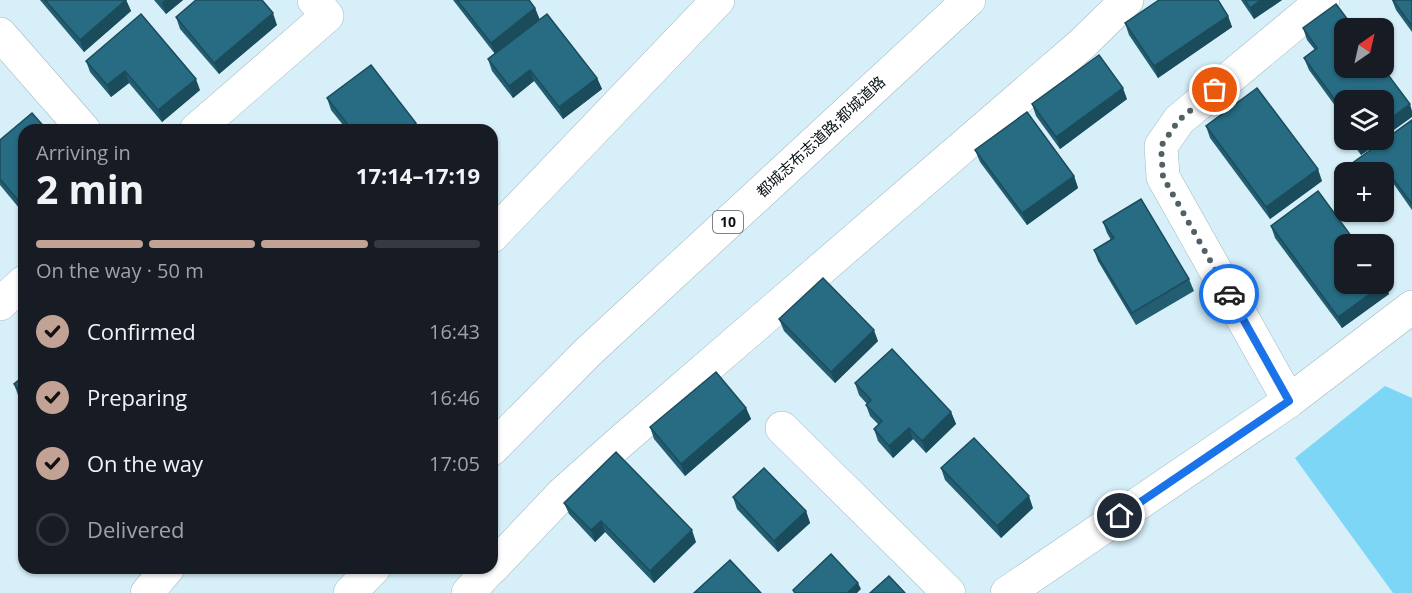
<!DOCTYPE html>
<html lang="en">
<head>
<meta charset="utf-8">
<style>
	:root { --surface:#171b24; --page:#20242c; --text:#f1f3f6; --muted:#9ea1a6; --line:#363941; --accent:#c1a295 }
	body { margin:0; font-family:"Open Sans","Noto Sans JP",sans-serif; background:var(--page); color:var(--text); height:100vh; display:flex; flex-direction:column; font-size:22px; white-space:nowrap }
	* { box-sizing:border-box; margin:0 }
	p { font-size:20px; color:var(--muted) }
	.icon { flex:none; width:33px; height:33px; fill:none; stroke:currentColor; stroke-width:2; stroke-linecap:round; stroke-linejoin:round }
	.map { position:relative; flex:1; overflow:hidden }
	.panel { position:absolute; left:18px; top:124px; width:480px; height:450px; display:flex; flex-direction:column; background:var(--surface); border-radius:18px; box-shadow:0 2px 4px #0004 }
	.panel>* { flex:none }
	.needle { width:39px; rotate:34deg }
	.controls { position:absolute; left:1334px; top:18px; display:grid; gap:12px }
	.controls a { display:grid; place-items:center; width:60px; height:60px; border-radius:12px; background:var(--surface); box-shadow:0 2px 4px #0004; font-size:30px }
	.pin { position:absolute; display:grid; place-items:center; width:51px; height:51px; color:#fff; margin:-26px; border:3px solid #fff; border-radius:50%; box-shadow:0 2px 6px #0007 }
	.courier { position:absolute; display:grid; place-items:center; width:60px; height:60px; margin:-30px; border:4px solid #1a73e8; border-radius:50%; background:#fff; color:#222; box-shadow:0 2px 8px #0007 }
	.headline em { font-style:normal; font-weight:700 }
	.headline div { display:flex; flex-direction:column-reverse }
	.headline { display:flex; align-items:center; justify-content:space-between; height:102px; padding:0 18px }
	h1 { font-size:39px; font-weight:700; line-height:45px }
	.bar { display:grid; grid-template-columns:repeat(4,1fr); gap:9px 6px; align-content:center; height:72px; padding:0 18px }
	.bar i { height:8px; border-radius:4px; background:var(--line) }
	.bar .selected { background:var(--accent) }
	.bar p { grid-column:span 4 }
	ol { padding:0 18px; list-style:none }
	li { display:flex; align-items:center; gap:18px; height:66px }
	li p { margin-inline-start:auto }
	li .icon { padding:6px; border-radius:50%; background:var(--accent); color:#111; stroke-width:4 }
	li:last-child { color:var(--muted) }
	li i { width:33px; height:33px; border:3px solid var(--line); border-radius:50% }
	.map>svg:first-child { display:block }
	.green { fill:#7ed6f6 }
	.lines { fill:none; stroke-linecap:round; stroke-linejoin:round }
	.minor-casing { stroke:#a0b8c1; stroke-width:34 }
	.highway-casing { stroke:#a0b8c1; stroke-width:34 }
	.minor { stroke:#fff; stroke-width:33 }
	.highway { stroke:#fff; stroke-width:33 }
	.wall { fill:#225d71 }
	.shaded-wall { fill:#1b4c5c }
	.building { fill:#276c83; stroke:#1b4c5c; stroke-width:1.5 }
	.done { stroke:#516065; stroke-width:6; stroke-dasharray:0 10.8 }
	.route { stroke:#1a73e8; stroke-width:8 }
	.labels { text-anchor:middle; stroke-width:6; stroke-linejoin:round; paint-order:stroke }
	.shield { fill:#fff; stroke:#545a5c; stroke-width:1.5 }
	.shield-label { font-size:14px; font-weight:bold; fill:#0a1316 }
	.street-label { font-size:15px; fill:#0a1316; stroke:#fff }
</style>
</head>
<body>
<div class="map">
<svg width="1412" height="593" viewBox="0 0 1412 593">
	<rect width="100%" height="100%" fill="#d6eff9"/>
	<polygon class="green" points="1385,386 1412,398 1412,593 1393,593 1295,458"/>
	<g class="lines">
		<g class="minor-casing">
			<g id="minor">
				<polyline points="0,34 84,130"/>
				<polyline points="196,130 327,16 314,0"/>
				<polyline points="492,236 718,0"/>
				<polyline points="0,304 24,282"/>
				<polyline points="1289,401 1163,177 1161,146 1179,120 1323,0"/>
				<polyline points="782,428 949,593"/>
				<polyline points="492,568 562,494 618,444 1082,44 1127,0"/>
				<polyline points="147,593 168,568"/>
				<polyline points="468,593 491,568"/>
				<polyline points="1007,593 1289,401 1412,307"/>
			</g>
		</g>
		<g class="highway-casing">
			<g id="highway">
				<polyline points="492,449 588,352 969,0"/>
				<polyline points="350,593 374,568"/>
			</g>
		</g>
		<use href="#minor" class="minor"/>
		<use href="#highway" class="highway"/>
	</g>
	<g class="wall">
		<polygon points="40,0 126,0 131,11 84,52"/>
		<polygon points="154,0 183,0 166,14"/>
		<polygon points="453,0 529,0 535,8 539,19 597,78 602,89 563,119 534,81 513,98 492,71 488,59 495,54"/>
		<polygon points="1241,0 1282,0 1254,19"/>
		<polygon points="1392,0 1412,0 1412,32 1396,10"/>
		<polygon points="1228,16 1232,27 1158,78 1129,35 1125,23"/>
		<polygon points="176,17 277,25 219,74 180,29"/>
		<polygon points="1303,28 1383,138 1344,100 1344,118 1309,70 1304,58 1315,50 1307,40"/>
		<polygon points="86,61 200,90 162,122 129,83 111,97 90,72"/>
		<polygon points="327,98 419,130 347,130 331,110"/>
		<polygon points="1127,99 1060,149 1036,116 1032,104"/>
		<polygon points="1412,120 1412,210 1393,183 1383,190 1383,172 1349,172 1347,167"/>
		<polygon points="1206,126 1322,181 1270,219 1210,138"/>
		<polygon points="24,130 24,214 0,185 0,140"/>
		<polygon points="1350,140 1382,140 1361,155"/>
		<polygon points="975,150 1074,176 1078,188 1027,225 980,162"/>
		<polygon points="1103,222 1189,279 1194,291 1136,325 1098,261 1094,250 1111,240 1107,233"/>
		<polygon points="1271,226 1385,283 1389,294 1342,328 1275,238"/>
		<polygon points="779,319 878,341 835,383 784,331"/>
		<polygon points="24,376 24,403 18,395 14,384"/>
		<polygon points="855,383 951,412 956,424 926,453 913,439 893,458 878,441 874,429 879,425 870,416 866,405 867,404 859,395"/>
		<polygon points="746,408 751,419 685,476 654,439 650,427"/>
		<polygon points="941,468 1033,508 1001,538 945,480"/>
		<polygon points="733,497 806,511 810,523 778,552 737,509"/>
		<polygon points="564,503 696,542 654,583 605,532 595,542 569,514"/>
	</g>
	<g class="shaded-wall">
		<polygon points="126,0 131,11 84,52 80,40"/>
		<polygon points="165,0 183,0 166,14 162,3"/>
		<polygon points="1261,0 1282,0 1254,19 1250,8"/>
		<polygon points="535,8 540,20 495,54 491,43"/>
		<polygon points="273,13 277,25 219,74 214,63"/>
		<polygon points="1228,16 1232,27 1158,78 1154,66"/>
		<polygon points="530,70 534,81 513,98 509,86"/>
		<polygon points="125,71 129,83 111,97 107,85"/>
		<polygon points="597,78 602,89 563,119 559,107"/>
		<polygon points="196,79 200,90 162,122 158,110"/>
		<polygon points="1123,88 1127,99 1060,149 1056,137"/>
		<polygon points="1410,104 1412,111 1412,117 1383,138 1383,124"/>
		<polygon points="416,123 419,130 407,130"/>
		<polygon points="1362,140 1382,140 1361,155 1357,143"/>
		<polygon points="1318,169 1322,181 1270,219 1266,207"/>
		<polygon points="1388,172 1393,183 1383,190 1383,176"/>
		<polygon points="1074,176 1078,188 1027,225 1022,213"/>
		<polygon points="1385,283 1389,294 1342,328 1338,317"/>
		<polygon points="874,330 878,341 835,383 831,372"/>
		<polygon points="746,408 751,419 685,476 681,464"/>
		<polygon points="951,412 956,424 926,453 922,441"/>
		<polygon points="909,428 913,439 893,458 889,446"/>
		<polygon points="1029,496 1033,508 1001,538 997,526"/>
		<polygon points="806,511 810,523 778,552 774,541"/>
		<polygon points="601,521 605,532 595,542 591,530"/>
		<polygon points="692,530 696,542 654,583 650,571"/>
		<polygon points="858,583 861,589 857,593 847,593"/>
	</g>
	<g class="building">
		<polygon points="45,0 126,0 80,40"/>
		<polygon points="196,0 262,0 273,13 214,63 176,17"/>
		<polygon points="457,0 529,0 535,8 491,43"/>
		<polygon points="1159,0 1218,0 1228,16 1154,66 1125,23"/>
		<polygon points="1245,0 1261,0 1250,8"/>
		<polygon points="1393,0 1412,0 1412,26"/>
		<polygon points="1336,4 1354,28 1344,28 1344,68 1383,68 1410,104 1383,124 1383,100 1344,100 1344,112 1304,58 1317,48 1303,28"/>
		<polygon points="141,14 196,79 158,110 125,71 107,85 86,61"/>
		<polygon points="547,14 597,78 559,107 530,70 509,86 488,59"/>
		<polygon points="1099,55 1123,88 1056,137 1032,104"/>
		<polygon points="371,65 416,123 407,130 352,130 327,98"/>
		<polygon points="1257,88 1318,169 1266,207 1206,126"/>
		<polygon points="1027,112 1074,176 1022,213 975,150"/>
		<polygon points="32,113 47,130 24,130 24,207 0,179 0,140"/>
		<polygon points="1412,120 1412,204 1388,172 1383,176 1383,172 1351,172 1347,167"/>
		<polygon points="1354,140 1362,140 1357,143"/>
		<polygon points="1318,191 1357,244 1344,244 1344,284 1383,284 1383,280 1385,283 1338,317 1271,226"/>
		<polygon points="1141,199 1189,279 1132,313 1094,250 1114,238 1103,222"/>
		<polygon points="823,278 874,330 831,372 779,319"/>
		<polygon points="892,349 951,412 922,441 909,428 889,446 874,429 882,421 866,405 871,400 855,383"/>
		<polygon points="716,372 746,408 681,464 650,427"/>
		<polygon points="24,376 24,397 14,384"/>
		<polygon points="974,438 1029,496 997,526 941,468"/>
		<polygon points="616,452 692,530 650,571 601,521 591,530 564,503"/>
		<polygon points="764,468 806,511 774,541 733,497"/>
		<polygon points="831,554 858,583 847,593 795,593 793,590"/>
		<polygon points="730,560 761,593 694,593"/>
		<polygon points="889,576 905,593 870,593"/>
	</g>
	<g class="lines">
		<polyline class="done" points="1215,90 1179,120 1161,146 1163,177 1229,294"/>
		<polyline class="route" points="1120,516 1289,401 1229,294"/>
	</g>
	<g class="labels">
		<rect class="shield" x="713" y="211" width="30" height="22" rx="4.5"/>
		<g class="shield-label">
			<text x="728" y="227">10</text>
		</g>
		<g class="street-label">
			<text transform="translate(821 137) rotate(-43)" y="5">都城志布志道路;都城道路</text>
		</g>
	</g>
</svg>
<div class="controls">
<a><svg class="needle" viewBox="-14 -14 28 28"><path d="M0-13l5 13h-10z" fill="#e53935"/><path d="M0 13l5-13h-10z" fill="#9ea1a6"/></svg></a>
<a><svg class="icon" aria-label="layers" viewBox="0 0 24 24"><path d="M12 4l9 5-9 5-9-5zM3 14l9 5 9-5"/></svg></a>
<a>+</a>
<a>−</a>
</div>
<div class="pin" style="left:1215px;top:90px;background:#ea580c"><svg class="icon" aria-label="bag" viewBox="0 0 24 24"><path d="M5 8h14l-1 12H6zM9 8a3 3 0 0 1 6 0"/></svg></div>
<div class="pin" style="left:1120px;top:516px;background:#1f2937"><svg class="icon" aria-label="home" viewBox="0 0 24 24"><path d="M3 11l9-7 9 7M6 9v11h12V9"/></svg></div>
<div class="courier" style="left:1229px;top:294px"><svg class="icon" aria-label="car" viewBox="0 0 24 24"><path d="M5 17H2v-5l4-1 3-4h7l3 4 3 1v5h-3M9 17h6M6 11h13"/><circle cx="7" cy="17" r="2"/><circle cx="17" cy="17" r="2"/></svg></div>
<section class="panel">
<div class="headline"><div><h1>2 min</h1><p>Arriving in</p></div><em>17:14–17:19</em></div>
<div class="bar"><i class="selected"></i><i class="selected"></i><i class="selected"></i><i></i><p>On the way · 50 m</p></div>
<ol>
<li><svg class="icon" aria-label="check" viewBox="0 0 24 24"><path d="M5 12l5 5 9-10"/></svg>Confirmed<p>16:43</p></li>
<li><svg class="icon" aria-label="check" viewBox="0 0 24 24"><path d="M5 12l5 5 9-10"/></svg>Preparing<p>16:46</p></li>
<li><svg class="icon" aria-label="check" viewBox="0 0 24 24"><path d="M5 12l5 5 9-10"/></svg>On the way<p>17:05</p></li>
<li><i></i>Delivered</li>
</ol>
</section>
</div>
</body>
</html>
